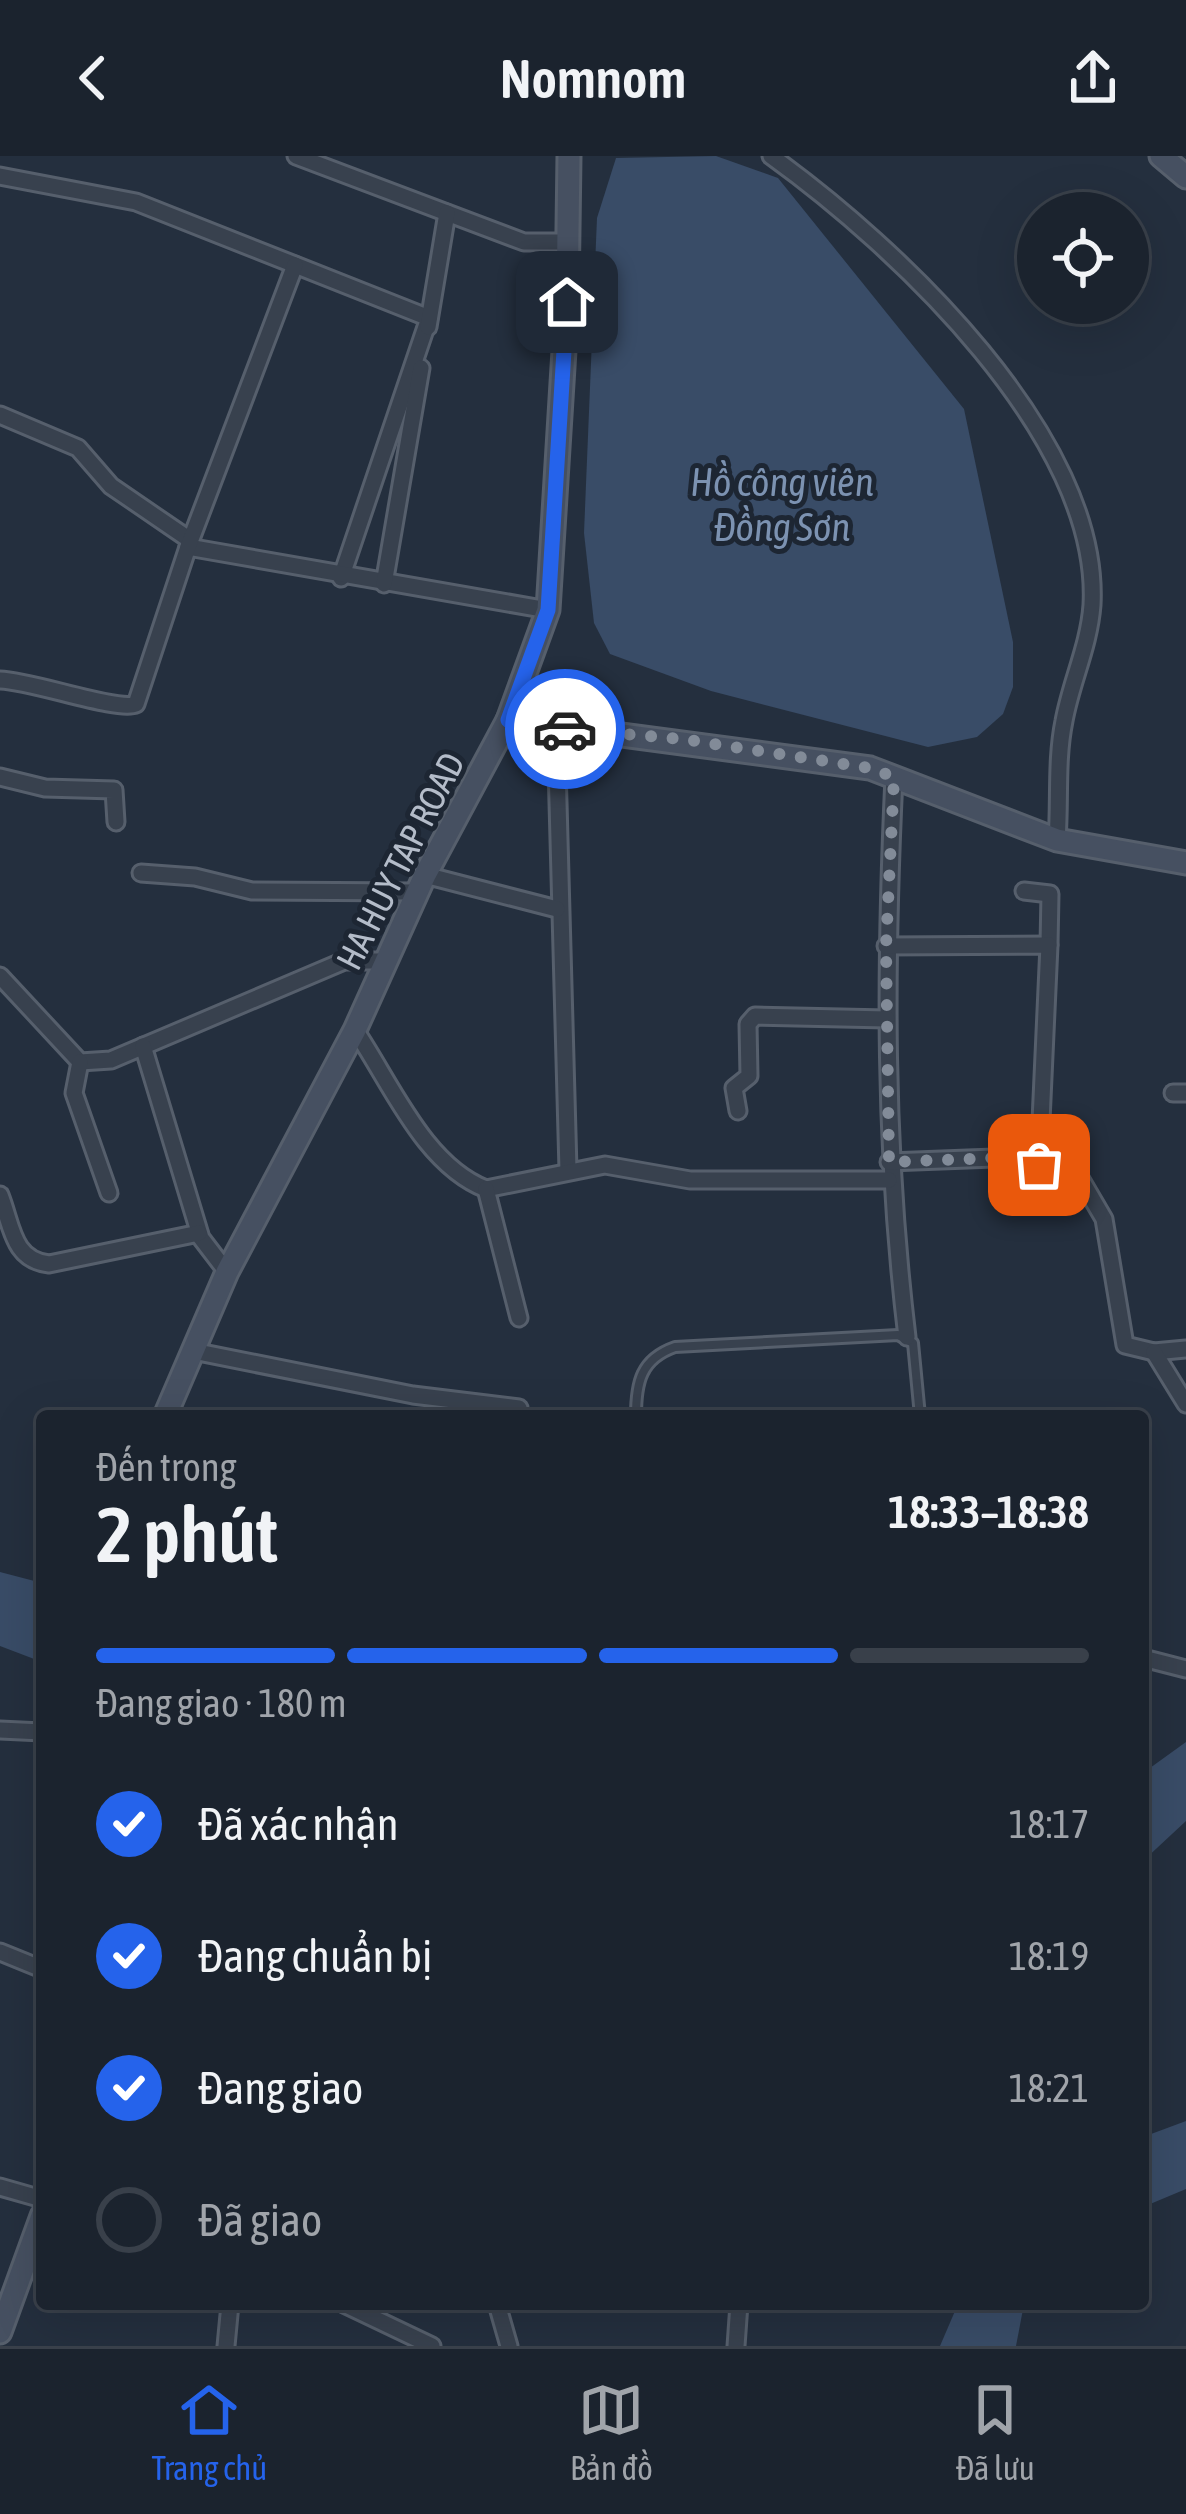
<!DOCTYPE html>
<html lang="vi">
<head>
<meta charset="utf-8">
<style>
	:root { --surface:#1b232e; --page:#242b36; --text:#f1f3f6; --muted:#a0a4aa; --line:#39404a; --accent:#2563eb }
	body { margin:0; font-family:"Asap Condensed",sans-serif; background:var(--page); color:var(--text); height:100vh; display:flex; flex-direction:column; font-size:45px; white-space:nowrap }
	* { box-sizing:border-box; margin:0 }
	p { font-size:39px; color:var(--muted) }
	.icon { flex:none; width:66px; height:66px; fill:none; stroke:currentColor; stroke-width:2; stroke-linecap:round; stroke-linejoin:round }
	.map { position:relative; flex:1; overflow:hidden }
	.sheet { position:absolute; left:36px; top:1254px; width:1113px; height:900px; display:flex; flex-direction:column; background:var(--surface); border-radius:12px; box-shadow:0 12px 48px #0002,0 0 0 3px var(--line) }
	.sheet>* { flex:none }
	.tools { position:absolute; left:1017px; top:36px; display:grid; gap:24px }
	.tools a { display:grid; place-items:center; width:132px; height:132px; border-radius:50%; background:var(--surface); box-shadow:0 12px 48px #0002,0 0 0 3px var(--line); font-size:60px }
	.pin { position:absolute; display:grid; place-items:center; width:102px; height:102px; color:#fff; margin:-51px; border-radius:24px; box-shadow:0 6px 18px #0006 }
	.courier { position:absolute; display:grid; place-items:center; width:120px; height:120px; margin:-60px; border:9px solid #2563eb; border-radius:50%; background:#fff; color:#222; box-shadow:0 3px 15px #0007 }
	.overview em { font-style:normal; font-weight:600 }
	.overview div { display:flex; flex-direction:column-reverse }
	.overview { display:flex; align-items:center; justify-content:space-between; height:204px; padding:0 60px }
	h1 { font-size:78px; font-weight:600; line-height:90px }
	.bar { display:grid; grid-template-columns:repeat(4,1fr); gap:18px 12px; align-content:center; height:144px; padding:0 60px }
	.bar i { height:15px; border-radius:9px; background:var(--line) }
	.bar .active { background:var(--accent) }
	.bar p { grid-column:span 4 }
	ol { padding:0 60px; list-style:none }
	li { display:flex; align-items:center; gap:36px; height:132px }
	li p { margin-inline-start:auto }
	li .icon { padding:12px; border-radius:50%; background:var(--accent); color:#fff; stroke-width:4 }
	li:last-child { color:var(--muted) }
	li i { width:66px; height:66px; border:6px solid var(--line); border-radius:50% }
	header { display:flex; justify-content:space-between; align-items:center; height:156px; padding:0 60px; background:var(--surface); font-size:54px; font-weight:600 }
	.tab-bar { display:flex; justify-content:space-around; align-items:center; height:168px; border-top:3px solid var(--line); background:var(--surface); font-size:33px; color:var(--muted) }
	.tab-bar a { display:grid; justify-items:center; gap:6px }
	.tab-bar .active { color:var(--accent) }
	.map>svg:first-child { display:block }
	.water { fill:#394c67 }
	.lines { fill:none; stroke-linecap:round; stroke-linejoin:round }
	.lane-casing { stroke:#565f6c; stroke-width:14 }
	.street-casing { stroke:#565f6c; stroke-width:21 }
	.secondary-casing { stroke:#565f6c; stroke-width:27 }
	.lane { stroke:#38414e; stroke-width:8 }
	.street { stroke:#38414e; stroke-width:15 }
	.secondary { stroke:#465061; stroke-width:21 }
	.done { stroke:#828b98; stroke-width:12; stroke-dasharray:0 21.6 }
	.route { stroke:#2563eb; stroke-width:15 }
	.labels { text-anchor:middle; stroke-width:10; stroke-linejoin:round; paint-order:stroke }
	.street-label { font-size:36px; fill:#b4bcc9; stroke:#1d2633 }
	.water-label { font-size:39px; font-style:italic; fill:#7c92b1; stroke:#1d2633 }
</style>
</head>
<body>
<header><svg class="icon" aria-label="back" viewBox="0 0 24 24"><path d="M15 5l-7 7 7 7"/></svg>Nomnom<svg class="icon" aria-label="share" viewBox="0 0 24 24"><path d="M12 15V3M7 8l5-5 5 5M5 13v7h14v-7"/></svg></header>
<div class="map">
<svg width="1186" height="2190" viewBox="0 0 1186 2190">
	<rect width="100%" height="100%" fill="#242f3e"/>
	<g class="water">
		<polygon points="716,0 778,22 964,253 1013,486 1013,531 1003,558 977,581 928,591 711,535 610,498 594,467 584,377 597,62 616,2"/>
		<polygon points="0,1416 42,1427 42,1506 0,1490"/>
		<polygon points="1186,1586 1186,1665 1143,1705 1143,1617"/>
		<polygon points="1186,1965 1186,2033 1143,2051 1143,1981"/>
		<polygon points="958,2148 1024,2148 1016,2190 940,2190"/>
	</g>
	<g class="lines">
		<g class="lane-casing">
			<path id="lane" d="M636,1260C636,1226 641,1203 675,1191L898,1179L913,1187L920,1260"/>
		</g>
		<g class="street-casing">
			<g id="street">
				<polyline points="296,0 524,86 568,86"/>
				<path d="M771,0C896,90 1101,281 1092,449C1089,490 1071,526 1064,565C1056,604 1060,645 1057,684"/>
				<polyline points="0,20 136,46 429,162 341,422"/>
				<polyline points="428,171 447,57"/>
				<polyline points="0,259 78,292 111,330 190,384"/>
				<polyline points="188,391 548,454"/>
				<polyline points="384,428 421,212"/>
				<path d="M0,524C33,525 118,556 136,548L188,391L295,109"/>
				<polyline points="556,573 568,1014"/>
				<polyline points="0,621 45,632 114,634 116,666"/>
				<path d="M894,621C885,813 884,990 907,1181"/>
				<polyline points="141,717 195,721 252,735 416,736"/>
				<polyline points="425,719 557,753"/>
				<polyline points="1024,735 1050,738 1049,789"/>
				<polyline points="886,790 1049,789 1039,1009"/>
				<polyline points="0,820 80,906 111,904 344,805 383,805"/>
				<path d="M355,874C391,927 424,1009 486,1033L605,1009L690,1024H889"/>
				<polyline points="143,890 201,1082 227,1116"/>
				<polyline points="80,906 74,937 109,1037"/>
				<polyline points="1173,937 1186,937"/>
				<polyline points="738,955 734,932 749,920 748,868 755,860 887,863"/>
				<polyline points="889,1006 994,1002 1080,1022 1104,1063 1125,1189 1154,1196 1186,1193"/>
				<polyline points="486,1033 519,1162"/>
				<path d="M0,1039C12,1069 12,1104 49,1108L199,1077"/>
				<polyline points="193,1195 413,1239 519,1252"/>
				<polyline points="1154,1196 1186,1248"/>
				<polyline points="1143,1502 1186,1513"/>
				<polyline points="0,1574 42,1576"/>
				<polyline points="0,1796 42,1813"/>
				<polyline points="0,2031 42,2043"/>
				<polyline points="344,2148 432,2190"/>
				<polyline points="497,2148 509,2190"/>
				<polyline points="226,2190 230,2148"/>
				<polyline points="736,2190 739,2148"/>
			</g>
		</g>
		<g class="secondary-casing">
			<g id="secondary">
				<polyline points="1161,0 1186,21"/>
				<polyline points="508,564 870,612 1057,684 1186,707"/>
				<polyline points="165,1260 227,1116 355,874 425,719 508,564 548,454 567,146 569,0"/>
				<polyline points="0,2176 42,2060"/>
			</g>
		</g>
		<use href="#lane" class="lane"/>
		<use href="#street" class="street"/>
		<use href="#secondary" class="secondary"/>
	</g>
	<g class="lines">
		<polyline class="done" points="565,573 682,583 870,612 894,621 886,790 889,1006 994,1002 1039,1009"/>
		<polyline class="route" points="565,573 508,564 548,454 567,146"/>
	</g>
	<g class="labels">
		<g class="street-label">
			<text transform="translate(400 705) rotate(-63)" y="13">HA HUY TAP ROAD</text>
		</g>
		<g class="water-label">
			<text x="782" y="340">Hồ công viên<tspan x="782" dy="45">Đồng Sơn</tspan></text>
		</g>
	</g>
</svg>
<div class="tools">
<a><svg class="icon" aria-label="locate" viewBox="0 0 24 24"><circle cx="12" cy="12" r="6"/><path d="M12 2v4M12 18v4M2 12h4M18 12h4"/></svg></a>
</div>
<div class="pin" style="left:1039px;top:1009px;background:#ea580c"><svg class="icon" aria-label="bag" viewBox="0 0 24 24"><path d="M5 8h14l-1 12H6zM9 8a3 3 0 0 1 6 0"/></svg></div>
<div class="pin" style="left:567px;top:146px;background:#1f2937"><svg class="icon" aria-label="home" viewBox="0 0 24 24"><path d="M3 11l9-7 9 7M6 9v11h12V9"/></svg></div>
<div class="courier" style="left:565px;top:573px"><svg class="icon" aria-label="car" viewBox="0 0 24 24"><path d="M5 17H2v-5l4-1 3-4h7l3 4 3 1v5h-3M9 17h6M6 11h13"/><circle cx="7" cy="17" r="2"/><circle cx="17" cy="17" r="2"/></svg></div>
<section class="sheet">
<div class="overview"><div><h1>2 phút</h1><p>Đến trong</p></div><em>18:33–18:38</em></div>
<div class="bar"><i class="active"></i><i class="active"></i><i class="active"></i><i></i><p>Đang giao · 180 m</p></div>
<ol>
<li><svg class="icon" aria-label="check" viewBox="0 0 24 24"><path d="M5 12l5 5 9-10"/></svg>Đã xác nhận<p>18:17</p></li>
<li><svg class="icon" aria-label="check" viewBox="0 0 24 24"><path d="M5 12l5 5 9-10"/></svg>Đang chuẩn bị<p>18:19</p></li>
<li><svg class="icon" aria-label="check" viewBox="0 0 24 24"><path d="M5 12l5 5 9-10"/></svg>Đang giao<p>18:21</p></li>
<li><i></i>Đã giao</li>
</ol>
</section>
</div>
<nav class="tab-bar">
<a class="active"><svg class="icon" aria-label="home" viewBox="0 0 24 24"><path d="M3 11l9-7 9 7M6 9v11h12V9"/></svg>Trang chủ</a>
<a><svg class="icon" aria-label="map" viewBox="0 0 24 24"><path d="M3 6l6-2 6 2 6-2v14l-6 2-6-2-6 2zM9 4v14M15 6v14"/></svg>Bản đồ</a>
<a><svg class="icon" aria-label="saved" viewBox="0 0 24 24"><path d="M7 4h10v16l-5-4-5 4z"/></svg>Đã lưu</a>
</nav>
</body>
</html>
